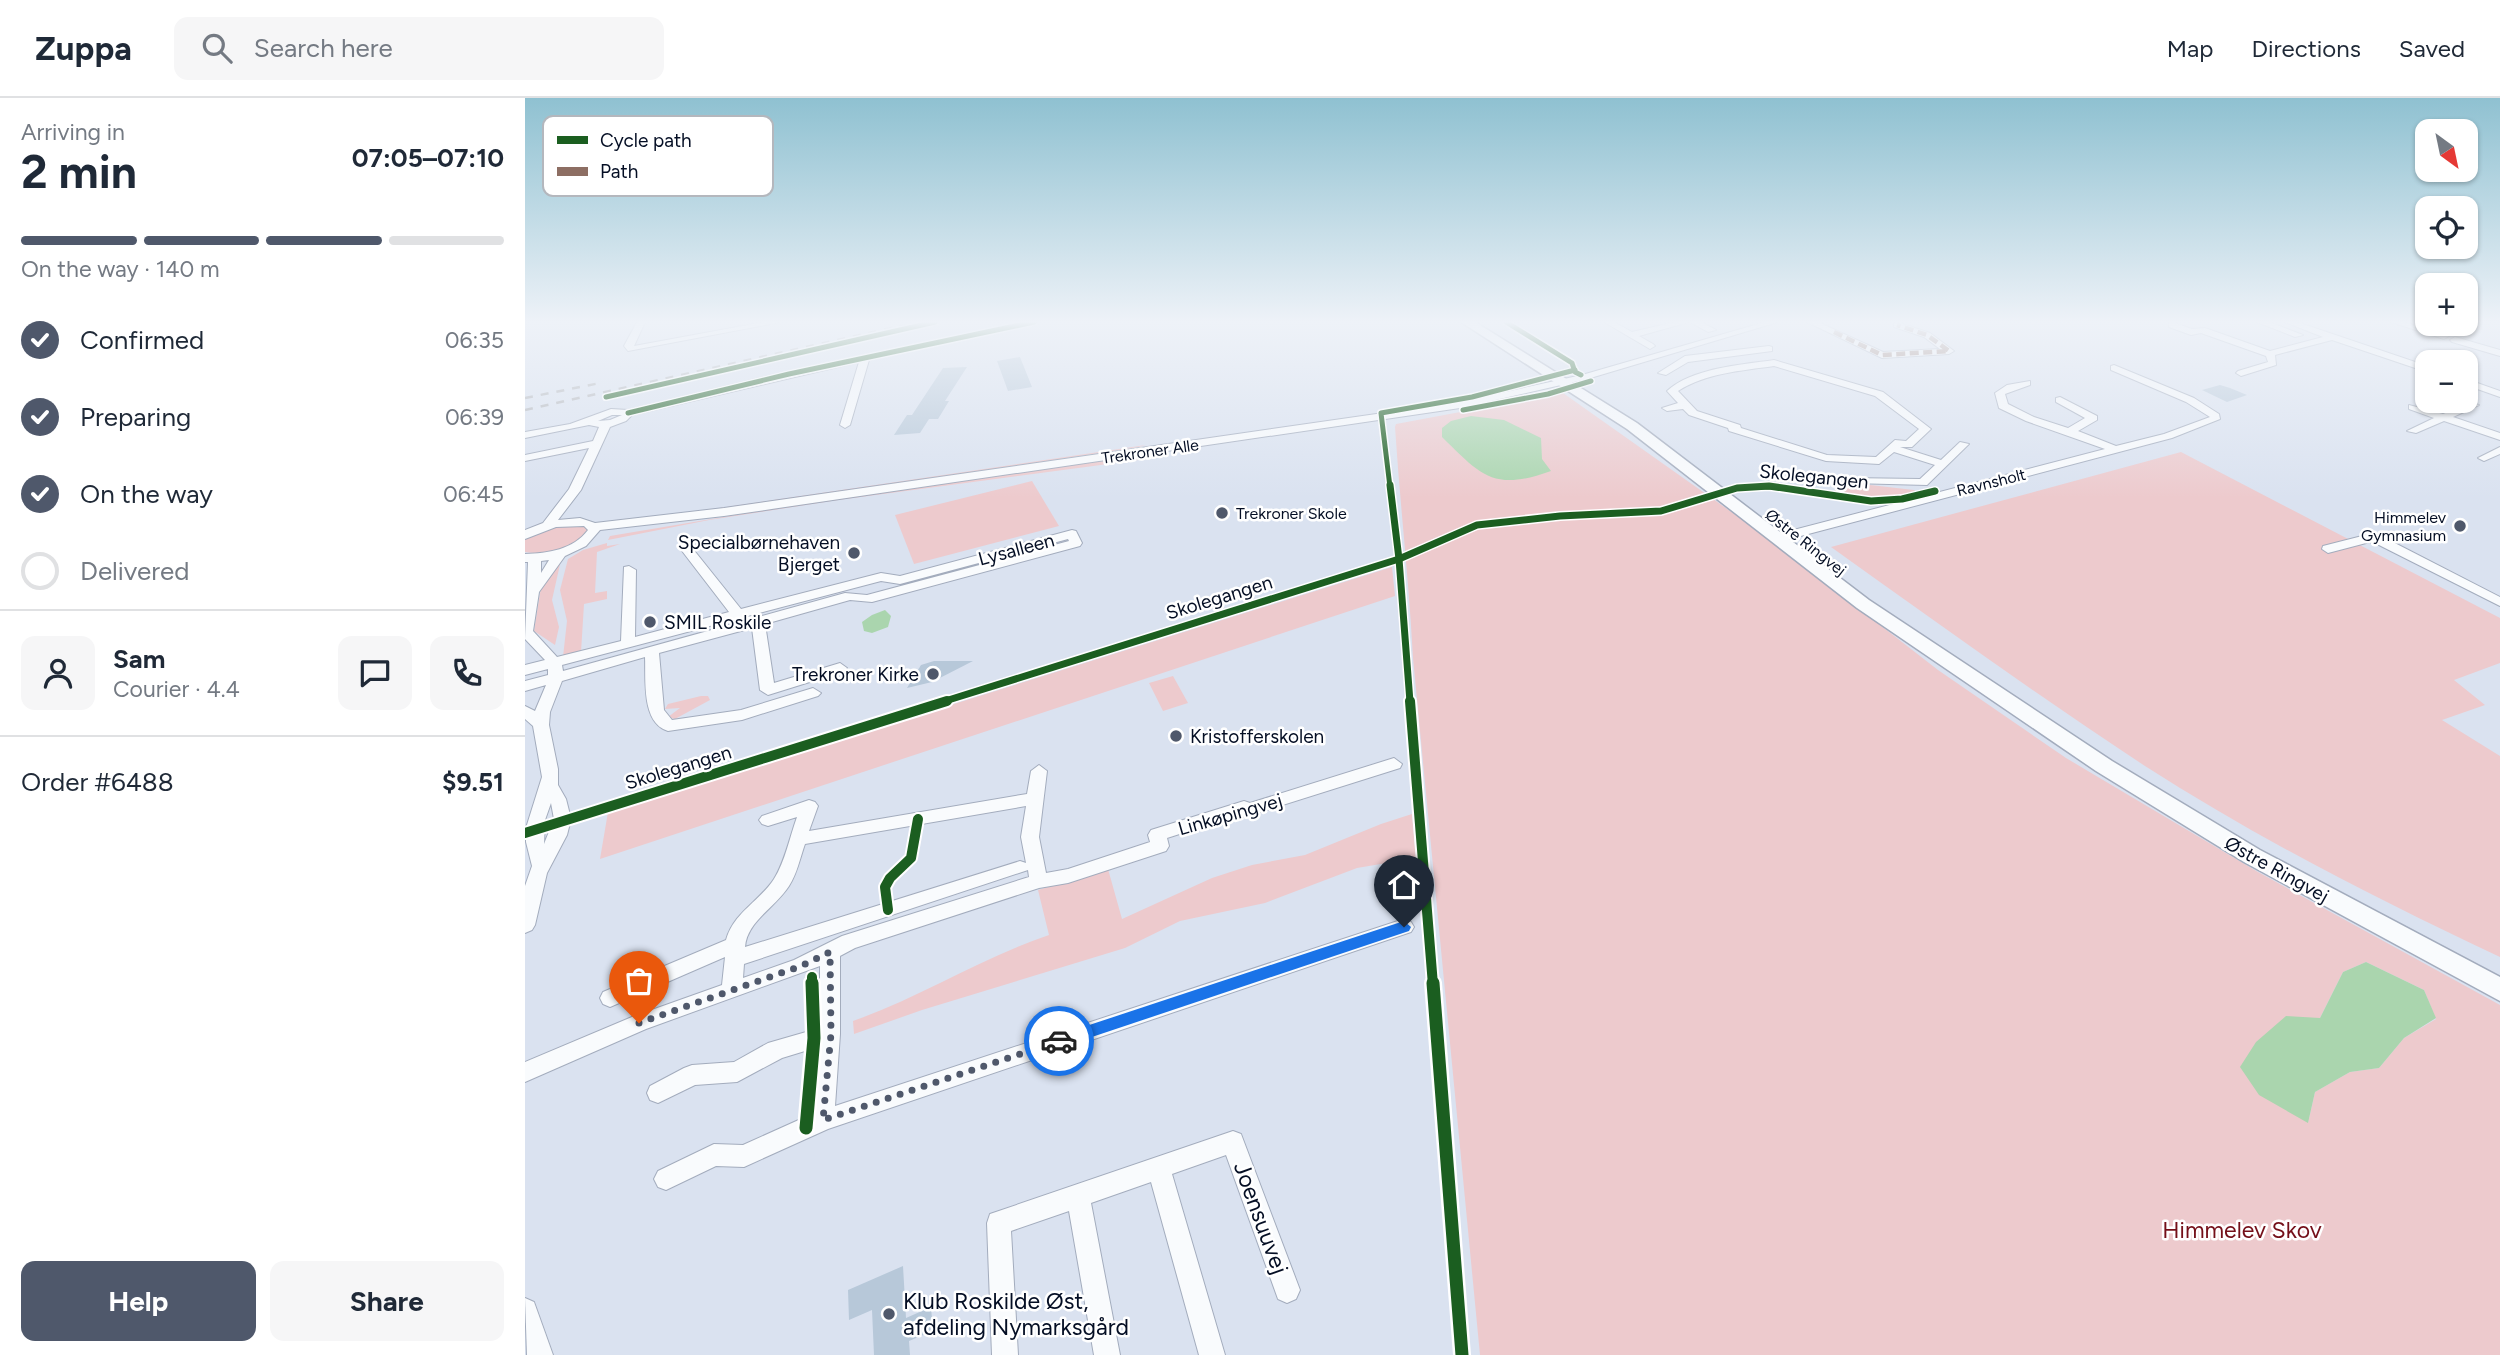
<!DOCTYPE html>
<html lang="en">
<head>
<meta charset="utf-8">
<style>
	:root { --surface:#fff; --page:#f6f6f7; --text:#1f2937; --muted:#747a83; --line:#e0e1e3; --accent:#4f586b }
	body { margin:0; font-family:Figtree,sans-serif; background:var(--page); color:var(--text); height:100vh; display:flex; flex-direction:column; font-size:26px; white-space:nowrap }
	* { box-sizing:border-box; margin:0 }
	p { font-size:23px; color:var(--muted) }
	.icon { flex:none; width:38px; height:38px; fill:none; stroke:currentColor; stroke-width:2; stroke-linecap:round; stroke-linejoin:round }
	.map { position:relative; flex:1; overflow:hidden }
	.side { display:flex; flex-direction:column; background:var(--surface); width:525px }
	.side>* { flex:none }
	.needle { width:46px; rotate:147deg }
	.fabs { position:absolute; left:1890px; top:21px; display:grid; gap:14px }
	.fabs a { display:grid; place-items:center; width:63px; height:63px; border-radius:14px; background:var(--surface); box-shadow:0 2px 5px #0004; font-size:35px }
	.pin { position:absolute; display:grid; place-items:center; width:60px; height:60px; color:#fff; margin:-72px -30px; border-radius:50% 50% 50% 0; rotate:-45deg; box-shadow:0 0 7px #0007 }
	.pin .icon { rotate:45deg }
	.courier { position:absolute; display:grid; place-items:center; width:70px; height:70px; margin:-35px; border:5px solid #1a73e8; border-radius:50%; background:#fff; color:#222; box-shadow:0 2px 9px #0007 }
	.summary em { font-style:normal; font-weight:700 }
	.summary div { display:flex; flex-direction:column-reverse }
	.summary { display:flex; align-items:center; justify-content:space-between; height:119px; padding:0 21px }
	h1 { font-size:46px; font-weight:700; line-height:52px }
	.bar { display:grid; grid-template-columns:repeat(4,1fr); gap:10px 7px; align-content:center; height:84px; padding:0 21px }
	.bar i { height:9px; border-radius:5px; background:var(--line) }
	.bar .selected { background:var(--accent) }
	.bar p { grid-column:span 4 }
	.line { display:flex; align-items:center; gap:18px; padding:0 21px; border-top:2px solid var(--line) }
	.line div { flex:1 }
	.round { display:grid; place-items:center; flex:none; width:74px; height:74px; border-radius:14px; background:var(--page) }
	ol { padding:0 21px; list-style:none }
	li { display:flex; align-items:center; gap:21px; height:77px }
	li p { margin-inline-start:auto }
	li .icon { padding:7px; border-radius:50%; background:var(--accent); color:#fff; stroke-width:4 }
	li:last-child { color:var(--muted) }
	li i { width:38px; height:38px; border:4px solid var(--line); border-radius:50% }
	.cta { display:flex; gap:14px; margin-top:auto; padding:14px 21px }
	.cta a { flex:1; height:80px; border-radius:14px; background:var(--accent); color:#fff; font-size:28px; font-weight:700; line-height:80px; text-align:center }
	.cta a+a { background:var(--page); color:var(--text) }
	header { display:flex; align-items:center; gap:42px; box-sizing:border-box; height:98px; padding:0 35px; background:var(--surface); border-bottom:2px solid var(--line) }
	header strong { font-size:33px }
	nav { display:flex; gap:38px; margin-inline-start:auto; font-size:24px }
	.search { width:490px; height:63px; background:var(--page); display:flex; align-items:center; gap:18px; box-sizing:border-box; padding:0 24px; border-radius:14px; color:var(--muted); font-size:26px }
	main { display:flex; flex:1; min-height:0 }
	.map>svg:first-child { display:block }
	.green { fill:#edcacd; fill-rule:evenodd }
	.water { fill:#aad5ae }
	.building { fill:#b7c8d9 }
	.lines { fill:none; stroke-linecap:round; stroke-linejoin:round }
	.minor-casing { stroke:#a3acbd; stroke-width:2 }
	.major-casing { stroke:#a3acbd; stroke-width:3 }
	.minor { fill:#f9fbfd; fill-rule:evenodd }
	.major { fill:#f9fbfd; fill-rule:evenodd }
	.rail { stroke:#b1b4b9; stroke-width:2.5; stroke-dasharray:8 8; stroke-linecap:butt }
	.quiet { stroke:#8d6e63; stroke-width:4.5; stroke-dasharray:9 4.5; stroke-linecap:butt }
	.cycleway-far3-casing { stroke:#fff; stroke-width:8 }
	.cycleway-far2-casing { stroke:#fff; stroke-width:10 }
	.cycleway-far1-casing { stroke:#fff; stroke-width:14 }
	.cycleway-casing { stroke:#fff; stroke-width:18 }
	.cycleway-far3 { stroke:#1b5e20; stroke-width:5 }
	.cycleway-far2 { stroke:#1b5e20; stroke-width:7 }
	.cycleway-far1 { stroke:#1b5e20; stroke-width:10 }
	.cycleway { stroke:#1b5e20; stroke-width:13 }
	.route { fill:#1a73e8 }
	.done { stroke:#4f586b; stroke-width:7; stroke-dasharray:0 12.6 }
	.poi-dot { fill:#4f586b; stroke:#fff; stroke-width:2.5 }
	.labels { text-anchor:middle; stroke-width:5; stroke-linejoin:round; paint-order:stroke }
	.far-street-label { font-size:16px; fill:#040e24; stroke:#fff }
	.far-poi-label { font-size:16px; fill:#040e24; stroke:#fff; text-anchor:start }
	.street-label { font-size:19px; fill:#040e24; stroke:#fff }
	.poi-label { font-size:19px; fill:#040e24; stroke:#fff; text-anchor:end }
	.near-street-label { font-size:23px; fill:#040e24; stroke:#fff }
	.near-park-label { font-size:23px; fill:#740f19; stroke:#fff }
	.near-poi-label { font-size:23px; fill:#040e24; stroke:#fff; text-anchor:start }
	.key { fill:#fff; stroke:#b4b7bd; stroke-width:2 }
	.key-label { font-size:19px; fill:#040e24 }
</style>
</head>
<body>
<header>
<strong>Zuppa</strong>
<div class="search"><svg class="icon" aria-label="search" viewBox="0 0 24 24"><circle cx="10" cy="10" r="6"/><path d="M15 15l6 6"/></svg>Search here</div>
<nav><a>Map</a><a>Directions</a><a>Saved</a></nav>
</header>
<main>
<section class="side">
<div class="summary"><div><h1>2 min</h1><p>Arriving in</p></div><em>07:05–07:10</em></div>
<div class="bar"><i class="selected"></i><i class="selected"></i><i class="selected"></i><i></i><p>On the way · 140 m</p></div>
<ol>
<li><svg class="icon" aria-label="check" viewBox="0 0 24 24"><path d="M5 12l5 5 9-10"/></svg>Confirmed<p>06:35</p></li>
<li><svg class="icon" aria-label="check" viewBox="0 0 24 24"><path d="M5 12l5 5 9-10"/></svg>Preparing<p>06:39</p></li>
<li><svg class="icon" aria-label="check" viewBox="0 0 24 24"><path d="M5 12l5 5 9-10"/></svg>On the way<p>06:45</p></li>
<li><i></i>Delivered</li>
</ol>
<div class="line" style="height:126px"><a class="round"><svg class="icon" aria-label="person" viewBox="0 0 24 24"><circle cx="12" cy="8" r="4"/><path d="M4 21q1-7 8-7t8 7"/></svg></a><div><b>Sam</b><p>Courier · 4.4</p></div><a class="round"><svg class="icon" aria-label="chat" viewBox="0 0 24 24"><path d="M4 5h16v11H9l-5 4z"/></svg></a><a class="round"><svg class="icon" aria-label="phone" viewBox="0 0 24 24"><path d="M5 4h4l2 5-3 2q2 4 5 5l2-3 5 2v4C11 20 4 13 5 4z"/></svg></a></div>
<div class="line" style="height:91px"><div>Order #6488</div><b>$9.51</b></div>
<div class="cta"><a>Help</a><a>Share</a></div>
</section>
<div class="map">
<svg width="1975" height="1257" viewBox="0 0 1975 1257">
	<rect width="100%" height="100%" fill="#dae2f0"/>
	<g class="green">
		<path d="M1038,295L1239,437L1413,572L1541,660L1733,774L1975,907V1257H955L888,560C884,483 875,406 870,329L871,326ZM1841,864L1899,892L1911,921L1879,940L1854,970L1825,974L1790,994L1783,1025L1795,920L1818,874Z"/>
		<polygon points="621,347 614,349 159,418 161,415"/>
		<path d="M1656,354L1975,520V565L1929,582L1960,607L1917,622L1975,658V859C1854,802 1732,740 1620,668C1513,598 1410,523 1306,449Z"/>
		<polygon points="616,358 621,361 313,402 184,422 83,442 85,438 367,391"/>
		<polygon points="507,383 534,428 389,466 370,417"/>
		<polygon points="1319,384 1389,392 1393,395 1361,401 1307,395"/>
		<path d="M58,427L62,429V436C44,449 24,458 0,454V441C19,430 36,428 58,427Z"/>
		<polygon points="82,445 82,448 95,446 72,454 70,495 82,493 82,501 59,506 56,554 38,559 42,523 35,492 43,461 58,452"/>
		<polygon points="36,462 27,502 34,529 30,547 9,533 16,489"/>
		<polygon points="867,469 870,498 75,761 83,714"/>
		<polygon points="648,578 663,605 638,613 624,585"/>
		<polygon points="176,598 183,598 185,602 150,621 143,619 155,610 140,611 143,606"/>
		<path d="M887,716L891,760L832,770L740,805L655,823L600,850L397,912L329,936L328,923C396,899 456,860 524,837L513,792L583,771L597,821L687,780L727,767L780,757L856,726Z"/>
	</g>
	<g class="water">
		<path d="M946,318L979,322L1016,340L1017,361L1026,373C968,394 956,377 917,339V330L926,323Z"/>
		<polygon points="360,512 366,518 363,529 347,535 339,533 337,524 347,517"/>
		<polygon points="1841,864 1899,892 1911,920 1879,940 1854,970 1825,974 1790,994 1783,1025 1734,997 1715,969 1731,944 1761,918 1795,920 1818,874"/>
	</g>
	<g class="building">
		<polygon points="495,259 507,289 483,293 472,263"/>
		<polygon points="442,269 420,303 424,303 413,321 404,321 395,335 369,337 382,317 387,317 418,270"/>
		<polygon points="1695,287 1705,290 1722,297 1702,304 1677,292"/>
		<polygon points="409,563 448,563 407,584 382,590 396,567"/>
		<polygon points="378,1168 381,1220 406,1209 408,1233 384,1243 385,1257 349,1257 347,1212 324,1222 323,1192"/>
	</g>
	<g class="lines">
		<g class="minor-casing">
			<g id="minor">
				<polygon points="112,224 120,224 109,248 239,224 256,224 103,253 99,248"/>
				<path d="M498,224H513L344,262L325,327L320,330L315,327L334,264L107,317L101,323L85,329L56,392L33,422L55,420L70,425L199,410L935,304L1057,277L1240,224H1253L1062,281L935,310L199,418L75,432L61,448L40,458L14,494L8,533L32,559L96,543L99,469L104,468L111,472L110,539L204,514L154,449L160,445L164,446L216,511L356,475L375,478L547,432L551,433L557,445L555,448L347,504L325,502L240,526L249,585L315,565L322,570L320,573L243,597L235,592L227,530L134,555L139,612L147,622L216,612L288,590L296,595L293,598L217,622L143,633C116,625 121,581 120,559L37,583L25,614L24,627L33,671V687L41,701L46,721L42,737L22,775L10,827L7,832L0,835V788L7,768L1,744V730L17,679L8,628L0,621V608L10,613L21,587L0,593V583L23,577V571L0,577V567L20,562L0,541L3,464H0V456C23,455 48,452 63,432L59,428L31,429L0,441V432L18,425L44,391L64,350L0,363V357L68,343L74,329L64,327L0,340V334L45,326L86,311L103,312L264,273ZM87,317H97L85,322L73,323ZM543,441L544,443L342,497L320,495L38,573L37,567L356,483L375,486ZM24,462L16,475V463ZM26,705L29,721L19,746L20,722Z"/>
				<polygon points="977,224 987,224 1009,238 1001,240"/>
				<polygon points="1079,224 1089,224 1107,234 1150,224 1164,224 1114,238 1128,246 1130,248 1125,251"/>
				<polygon points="1165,224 1176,224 1191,232 1183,234"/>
				<polygon points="1282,224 1293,224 1358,254 1415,251 1399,239 1369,229 1369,225 1372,224 1405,235 1429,253 1424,256 1357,260"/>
				<polygon points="1647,224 1667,231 1680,230 1745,253 1798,239 1760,224 1772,224 1902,268 1902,274 1807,242 1750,257 1751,267 1716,278 1711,275 1713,273 1743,264 1741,258 1676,235 1666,237 1644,229 1644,225"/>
				<polygon points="1732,224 1744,224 1778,237 1770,239"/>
				<polygon points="1866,224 1879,224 1924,238 1919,241"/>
				<polygon points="1930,239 1975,252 1975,258 1927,244 1925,242"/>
				<polygon points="1244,248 1247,249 1247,253 1163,264 1141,277 1133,275 1160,258"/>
				<path d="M1249,262L1358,294L1406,331L1387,349H1375L1416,362L1435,344L1444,346L1402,387L1326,385L1320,382L1322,380L1395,381L1410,367L1369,354L1354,366L1301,363L1204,333L1203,330L1164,317L1158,311L1142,313L1137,310L1153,305L1142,293C1167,270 1215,267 1249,262ZM1249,268L1350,298L1394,331L1381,343L1370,342L1351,359L1302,357L1216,330L1215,327L1172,313L1153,293C1181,275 1215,273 1249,268Z"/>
				<polygon points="1589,267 1669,300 1694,316 1695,321 1647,340 1594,354 1253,444 1247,440 1249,437 1580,351 1501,323 1474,310 1470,295 1482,287 1505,283 1505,287 1480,296 1483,306 1509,319 1543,330 1560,320 1531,304 1531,300 1535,299 1572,318 1572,322 1553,333 1591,348 1639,336 1685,319 1661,304 1586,272 1586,268"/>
				<polygon points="1941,281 1975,293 1975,299 1941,287"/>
				<polygon points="1945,305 1954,307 1928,319 1975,335 1975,342 1919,323 1891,335 1882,333 1909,320 1884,311 1884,307 1918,316"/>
				<polygon points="1975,349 1975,356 1959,363 1953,360"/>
				<polygon points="1845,436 1860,440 1975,499 1975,508 1852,446 1845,444 1803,455 1797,451 1798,448"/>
				<path d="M869,660L877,666L875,670L726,717L720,719L714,717L642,740L644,748L641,753L543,785L514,790L330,850L315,858V936L310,1008L879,821L886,824L889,829L886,834L303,1031L219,1069L191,1068L141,1092L133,1089L129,1081L133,1073L189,1046L218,1047L287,1016L293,949L257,960L212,984L170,987L133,1005L125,1002L122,995L125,988L159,970L167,967L209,964L243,945L295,930V868L121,931L0,984V964L107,919L197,887L200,859L85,909L78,906L75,900L78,894L201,842C209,814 234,804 249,781C260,764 265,738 272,719L243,728L237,726L234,722L237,718L284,702L290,704L293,708L284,733L502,696L506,673L514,667L522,673L514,739L521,775L543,771L625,744L623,737L626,732L719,703L725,705ZM501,708L496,739L501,765L495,763L220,849C222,823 250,810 264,788C272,776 275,760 280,746ZM503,772L504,779L317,838L269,862L218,880L219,866Z"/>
				<polygon points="708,1033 716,1036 719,1044 775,1192 771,1201 762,1205 753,1201 701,1057 647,1076 700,1257 674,1257 626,1084 566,1105 595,1257 569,1257 544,1113 486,1133 493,1257 467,1257 462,1125 465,1116"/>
				<polygon points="0,1200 9,1204 28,1257 2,1257"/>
			</g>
		</g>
		<g class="major-casing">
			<polygon id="major" points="936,224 950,224 1112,325 1344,502 1587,663 1735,752 1975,879 1975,903 1719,764 1571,673 1332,510 1102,331"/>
		</g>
		<use href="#minor" class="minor"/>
		<use href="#major" class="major"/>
		<g class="rail">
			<polyline points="0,300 75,285"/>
			<polyline points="0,312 392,224"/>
		</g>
		<polyline class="quiet" points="1309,234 1357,257 1424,253 1402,237 1372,227"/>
		<g class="cycleway-far3-casing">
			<g id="cycleway-far3">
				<polyline points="981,224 1047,265 1050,274 1056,277"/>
				<polyline points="81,299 410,224"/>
				<polyline points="938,312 1023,296 1066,283"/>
				<polyline points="103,315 264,276 509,224"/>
				<polyline points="865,389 856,315 947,299 1050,272"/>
				<polyline points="1230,389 1250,389"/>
			</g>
		</g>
		<g class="cycleway-far2-casing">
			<g id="cycleway-far2">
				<polyline points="865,387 874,461 885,604"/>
				<polyline points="417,604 874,461 952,427 1035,418 1136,413 1212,390 1244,388 1346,403 1377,401 1410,393"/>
			</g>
		</g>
		<g class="cycleway-far1-casing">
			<g id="cycleway-far1">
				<polyline points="885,603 908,887"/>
				<polyline points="0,735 422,603"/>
				<polyline points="363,812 360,789 365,780 386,760 393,721"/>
				<polyline points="287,879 287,887"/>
			</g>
		</g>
		<g class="cycleway-casing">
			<g id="cycleway">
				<polyline points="908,885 937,1257"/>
				<polyline points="281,1030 289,940 287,885"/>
			</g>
		</g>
		<use href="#cycleway-far3" class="cycleway-far3"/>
		<use href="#cycleway-far2" class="cycleway-far2"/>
		<use href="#cycleway-far1" class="cycleway-far1"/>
		<use href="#cycleway" class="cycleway"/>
	</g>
	<linearGradient id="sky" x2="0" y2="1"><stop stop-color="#8fc1d1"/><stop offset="0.56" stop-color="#eef2f8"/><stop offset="1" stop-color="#eef2f8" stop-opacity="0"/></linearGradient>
	<rect width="1975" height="400" fill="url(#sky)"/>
	<polygon class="route" points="879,823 886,829 884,833 534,950 527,943 534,937"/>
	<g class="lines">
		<polyline class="done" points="114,925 276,868 305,854 306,936 298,1022 534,943"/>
	</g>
	<g class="poi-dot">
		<circle cx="697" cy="415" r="7"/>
		<circle cx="1935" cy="428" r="7"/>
		<circle cx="329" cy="455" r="7"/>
		<circle cx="125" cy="524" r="7"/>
		<circle cx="408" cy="576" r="7"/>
		<circle cx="651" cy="638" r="7"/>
		<circle cx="364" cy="1216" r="7"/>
	</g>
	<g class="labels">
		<g class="far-street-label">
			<text transform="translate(625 353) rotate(-8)" y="6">Trekroner Alle</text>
			<text transform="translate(1466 384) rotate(-14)" y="6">Ravnsholt</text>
			<text transform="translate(1281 444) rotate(38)" y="6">Østre Ringvej</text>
		</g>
		<g class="far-poi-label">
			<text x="711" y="421">Trekroner Skole</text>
			<text x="1921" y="425" text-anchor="end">Himmelev<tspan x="1921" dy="18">Gymnasium</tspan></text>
		</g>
		<g class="street-label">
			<text transform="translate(1289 378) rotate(6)" y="7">Skolegangen</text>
			<text transform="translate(491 451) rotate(-15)" y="7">Lysalleen</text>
			<text transform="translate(694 499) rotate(-17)" y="7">Skolegangen</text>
			<text transform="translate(153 669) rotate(-17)" y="7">Skolegangen</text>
			<text transform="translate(705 716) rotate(-16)" y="7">Linkøpingvej</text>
			<text transform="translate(1752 771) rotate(29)" y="7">Østre Ringvej</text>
		</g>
		<g class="poi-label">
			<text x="315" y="451">Specialbørnehaven<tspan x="315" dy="22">Bjerget</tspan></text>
			<text x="139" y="531" text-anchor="start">SMIL Roskile</text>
			<text x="394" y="583">Trekroner Kirke</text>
			<text x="665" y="645" text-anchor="start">Kristofferskolen</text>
		</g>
		<g class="near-street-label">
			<text transform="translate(736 1120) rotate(70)" y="8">Joensuuvej</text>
		</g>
		<g class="near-park-label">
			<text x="1717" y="1140">Himmelev Skov</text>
		</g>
		<g class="near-poi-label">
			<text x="378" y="1211">Klub Roskilde Øst,<tspan x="378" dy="26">afdeling Nymarksgård</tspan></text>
		</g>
	</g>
	<rect x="18" y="18" width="230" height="80" rx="10" class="key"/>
	<rect x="32" y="38" width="31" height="8" fill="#1b5e20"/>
	<rect x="32" y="69" width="31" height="9" fill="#8d6e63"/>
	<g class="key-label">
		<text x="75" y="49">Cycle path</text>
		<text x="75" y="80">Path</text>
	</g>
</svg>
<div class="fabs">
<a><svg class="needle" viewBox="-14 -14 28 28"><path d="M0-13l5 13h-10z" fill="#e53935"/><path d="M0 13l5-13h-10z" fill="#747a83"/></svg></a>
<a><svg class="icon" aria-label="locate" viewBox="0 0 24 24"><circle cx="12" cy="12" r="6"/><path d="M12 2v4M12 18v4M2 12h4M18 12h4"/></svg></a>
<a>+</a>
<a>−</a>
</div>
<div class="pin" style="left:114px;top:925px;background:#ea580c"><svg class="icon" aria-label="bag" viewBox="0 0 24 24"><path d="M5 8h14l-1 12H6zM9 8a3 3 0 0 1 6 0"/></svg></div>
<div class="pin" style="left:879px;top:829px;background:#1f2937"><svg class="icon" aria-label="home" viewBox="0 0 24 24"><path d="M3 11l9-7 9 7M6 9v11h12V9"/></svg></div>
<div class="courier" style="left:534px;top:943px"><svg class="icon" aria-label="car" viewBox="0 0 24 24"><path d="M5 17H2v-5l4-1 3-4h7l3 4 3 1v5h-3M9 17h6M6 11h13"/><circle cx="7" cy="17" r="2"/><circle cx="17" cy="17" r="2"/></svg></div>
</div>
</main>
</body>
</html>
